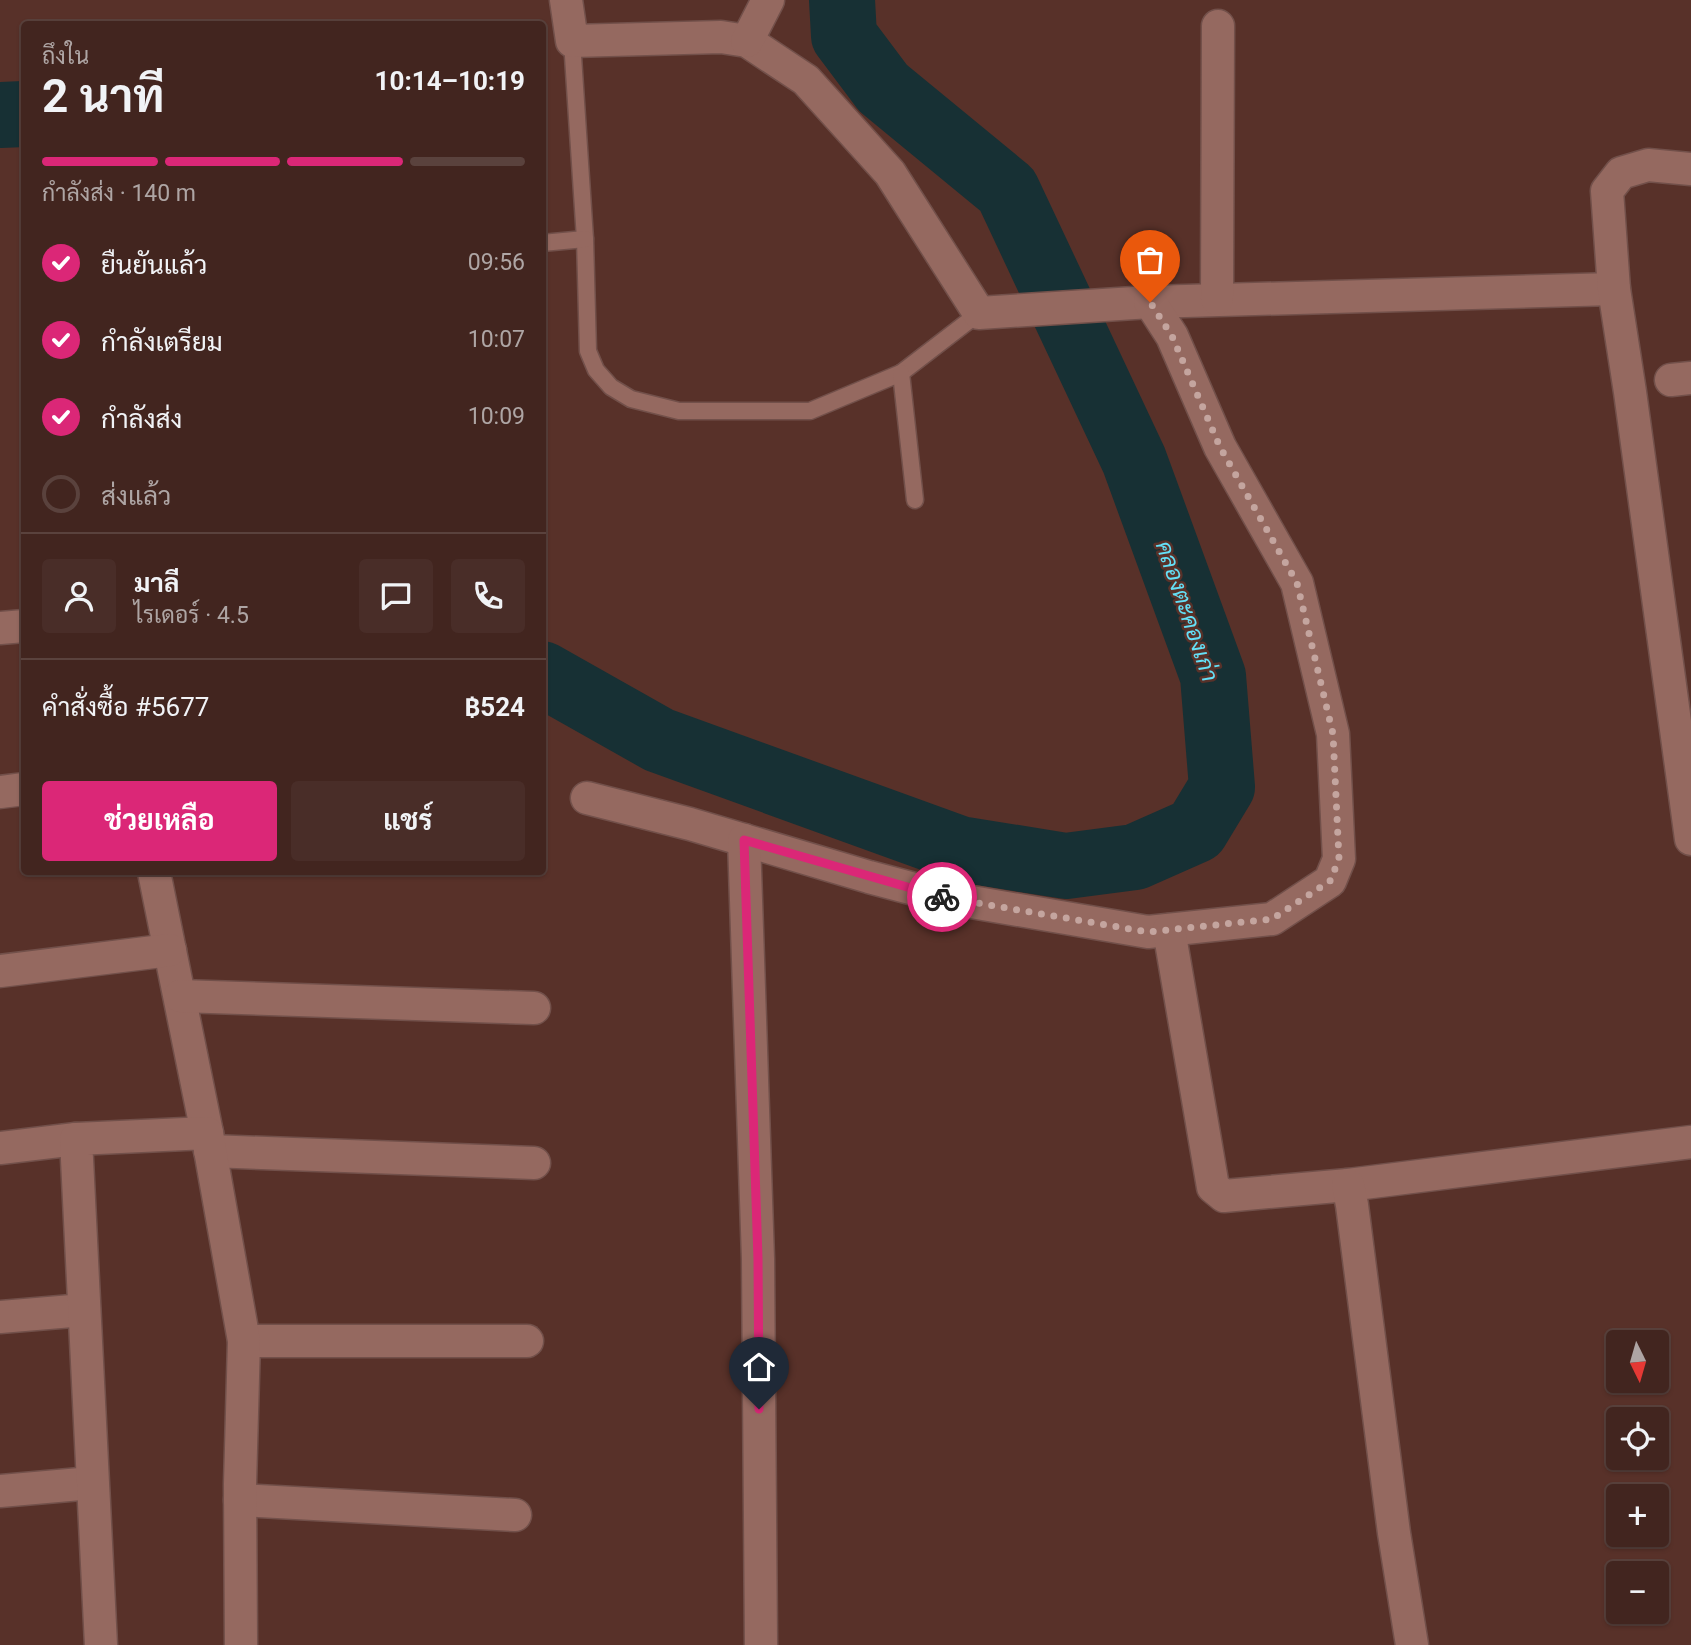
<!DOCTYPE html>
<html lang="th">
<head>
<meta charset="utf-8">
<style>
	:root { --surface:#42251f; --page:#492d28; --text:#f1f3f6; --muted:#aea5a4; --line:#5a423d; --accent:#db2777 }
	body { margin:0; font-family:Roboto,Sarabun,sans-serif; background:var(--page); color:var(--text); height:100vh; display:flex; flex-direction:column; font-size:26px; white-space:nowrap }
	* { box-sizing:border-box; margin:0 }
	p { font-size:23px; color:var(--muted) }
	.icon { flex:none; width:38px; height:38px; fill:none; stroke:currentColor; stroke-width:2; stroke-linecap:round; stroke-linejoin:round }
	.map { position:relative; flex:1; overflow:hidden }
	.sheet { position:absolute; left:21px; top:21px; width:525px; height:854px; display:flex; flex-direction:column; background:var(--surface); border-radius:7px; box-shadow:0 2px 5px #0004,0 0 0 2px var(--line) }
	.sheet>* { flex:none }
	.needle { width:46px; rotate:175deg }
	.controls { position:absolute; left:1606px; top:1330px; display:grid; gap:14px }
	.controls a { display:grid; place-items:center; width:63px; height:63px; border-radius:7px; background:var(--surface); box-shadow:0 2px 5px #0004,0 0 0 2px var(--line); font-size:35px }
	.pin { position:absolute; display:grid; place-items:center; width:60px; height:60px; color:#fff; margin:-72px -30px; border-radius:50% 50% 50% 0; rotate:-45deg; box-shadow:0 0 7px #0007 }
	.pin .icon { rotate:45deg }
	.courier { position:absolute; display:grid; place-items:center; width:70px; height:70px; margin:-35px; border:5px solid #db2777; border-radius:50%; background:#fff; color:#222; box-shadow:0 2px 9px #0007 }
	.head em { font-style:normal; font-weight:700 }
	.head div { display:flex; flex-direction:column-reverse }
	.head { display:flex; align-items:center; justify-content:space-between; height:119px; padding:0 21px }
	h1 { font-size:46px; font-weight:700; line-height:52px }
	.bar { display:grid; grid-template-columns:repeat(4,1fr); gap:10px 7px; align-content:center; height:84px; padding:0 21px }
	.bar i { height:9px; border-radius:5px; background:var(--line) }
	.bar .selected { background:var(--accent) }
	.bar p { grid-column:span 4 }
	.line { display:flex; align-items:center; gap:18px; padding:0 21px; border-top:2px solid var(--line) }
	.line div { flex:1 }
	.round { display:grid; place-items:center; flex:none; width:74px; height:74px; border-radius:7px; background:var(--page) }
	ol { padding:0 21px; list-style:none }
	li { display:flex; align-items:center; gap:21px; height:77px }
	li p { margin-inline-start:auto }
	li .icon { padding:7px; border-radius:50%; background:var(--accent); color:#fff; stroke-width:4 }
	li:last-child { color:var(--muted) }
	li i { width:38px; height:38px; border:4px solid var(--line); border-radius:50% }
	.action { display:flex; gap:14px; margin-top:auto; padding:14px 21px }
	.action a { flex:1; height:80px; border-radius:7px; background:var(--accent); color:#fff; font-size:28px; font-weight:700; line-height:80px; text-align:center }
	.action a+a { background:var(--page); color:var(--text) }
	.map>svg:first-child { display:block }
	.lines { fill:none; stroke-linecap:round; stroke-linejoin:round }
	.river { stroke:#173034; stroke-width:66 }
	.lane-casing { stroke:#72504a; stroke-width:19 }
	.street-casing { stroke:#72504a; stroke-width:35 }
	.lane { stroke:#956960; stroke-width:16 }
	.street { stroke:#956960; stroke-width:32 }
	.done { stroke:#c4a59f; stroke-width:7; stroke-dasharray:0 12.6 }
	.route { stroke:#db2777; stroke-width:9 }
	.labels { text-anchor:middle; stroke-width:5; stroke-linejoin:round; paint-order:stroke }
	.water-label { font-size:23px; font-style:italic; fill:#64e0f7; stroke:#583129 }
</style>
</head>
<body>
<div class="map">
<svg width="1691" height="1645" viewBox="0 0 1691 1645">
	<rect width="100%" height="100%" fill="#583129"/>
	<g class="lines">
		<g class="river">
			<polyline points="0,115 24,114"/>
			<polyline points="542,674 659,740 960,849 1066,866 1135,857 1196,830 1222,787 1213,676 1134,460 1007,190 883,88 844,36 842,0"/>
		</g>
		<g class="lane-casing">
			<g id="lane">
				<polyline points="572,41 585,239 588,351 596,370 611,387 631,399 679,411 810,411 901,373 979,313"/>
				<polyline points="542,243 585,239"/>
				<polyline points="901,373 915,500"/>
			</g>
		</g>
		<g class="street-casing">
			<g id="street">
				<polyline points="566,0 572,41 721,37 747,41 806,80 890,173 979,313 1150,302 1614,289"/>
				<polyline points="747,41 768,0"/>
				<polyline points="1691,169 1648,165 1621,173 1607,191 1614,289 1630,392 1691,839"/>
				<polyline points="1217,299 1218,26"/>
				<polyline points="1671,380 1691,378"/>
				<polyline points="0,628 24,626"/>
				<polyline points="0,792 24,789"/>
				<polyline points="587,798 690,824 869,877 948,898 1148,932 1272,919 1330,881 1339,859 1333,734 1297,583 1220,447 1172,336 1150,302"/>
				<polyline points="744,840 758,1259 761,1645"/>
				<polyline points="154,872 207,1133"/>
				<polyline points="1169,930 1213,1187 1224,1196 1348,1185 1691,1142"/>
				<polyline points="0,971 170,950"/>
				<polyline points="180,996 534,1008"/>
				<polyline points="0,1148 76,1139"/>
				<polyline points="210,1151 534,1163"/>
				<polyline points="1348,1185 1352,1205 1394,1533 1412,1645"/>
				<polyline points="0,1317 84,1310"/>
				<polyline points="244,1341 527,1341"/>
				<polyline points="0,1491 92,1483"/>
				<polyline points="240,1500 515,1515"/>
				<polyline points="101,1645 76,1139 207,1133 244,1341 240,1484 241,1645"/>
			</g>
		</g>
		<use href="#lane" class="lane"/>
		<use href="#street" class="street"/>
	</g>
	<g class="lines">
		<polyline class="done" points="942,897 1148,932 1272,919 1330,881 1339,859 1333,734 1297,583 1220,447 1172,336 1150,302"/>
		<polyline class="route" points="759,1409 758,1259 744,840 942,897"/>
	</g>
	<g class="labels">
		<g class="water-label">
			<text transform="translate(1187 611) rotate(71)" y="8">คลองตะคองเก่า</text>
		</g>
	</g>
</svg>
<div class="controls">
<a><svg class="needle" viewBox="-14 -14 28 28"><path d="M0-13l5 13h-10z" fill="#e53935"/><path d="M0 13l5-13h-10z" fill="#aea5a4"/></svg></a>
<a><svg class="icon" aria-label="locate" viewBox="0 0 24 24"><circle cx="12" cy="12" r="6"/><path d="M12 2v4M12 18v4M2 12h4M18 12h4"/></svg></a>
<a>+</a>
<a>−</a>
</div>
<div class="pin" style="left:1150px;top:302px;background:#ea580c"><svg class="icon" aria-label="bag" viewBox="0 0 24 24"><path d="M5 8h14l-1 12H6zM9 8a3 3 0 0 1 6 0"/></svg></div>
<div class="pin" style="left:759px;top:1409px;background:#1f2937"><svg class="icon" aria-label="home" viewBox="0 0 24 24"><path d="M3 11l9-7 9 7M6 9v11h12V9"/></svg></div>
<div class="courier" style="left:942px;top:897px"><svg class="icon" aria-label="bike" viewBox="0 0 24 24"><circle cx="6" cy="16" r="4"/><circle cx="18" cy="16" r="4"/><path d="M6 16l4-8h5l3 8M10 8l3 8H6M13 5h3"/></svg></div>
<section class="sheet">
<div class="head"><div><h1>2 นาที</h1><p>ถึงใน</p></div><em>10:14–10:19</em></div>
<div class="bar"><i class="selected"></i><i class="selected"></i><i class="selected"></i><i></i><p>กำลังส่ง · 140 m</p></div>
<ol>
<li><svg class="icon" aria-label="check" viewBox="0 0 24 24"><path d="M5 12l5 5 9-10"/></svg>ยืนยันแล้ว<p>09:56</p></li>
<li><svg class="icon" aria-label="check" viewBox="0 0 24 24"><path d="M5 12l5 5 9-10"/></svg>กำลังเตรียม<p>10:07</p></li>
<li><svg class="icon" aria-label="check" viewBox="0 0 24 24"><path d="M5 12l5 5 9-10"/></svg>กำลังส่ง<p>10:09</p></li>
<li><i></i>ส่งแล้ว</li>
</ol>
<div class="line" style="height:126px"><a class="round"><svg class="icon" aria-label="person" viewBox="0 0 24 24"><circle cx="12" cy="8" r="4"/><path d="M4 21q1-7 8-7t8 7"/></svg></a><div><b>มาลี</b><p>ไรเดอร์ · 4.5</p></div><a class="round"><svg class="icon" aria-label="chat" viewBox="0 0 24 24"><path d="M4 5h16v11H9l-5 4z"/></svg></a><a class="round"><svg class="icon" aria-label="phone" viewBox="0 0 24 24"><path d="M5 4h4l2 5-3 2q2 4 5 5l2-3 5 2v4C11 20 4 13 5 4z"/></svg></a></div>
<div class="line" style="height:91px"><div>คำสั่งซื้อ #5677</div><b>฿524</b></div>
<div class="action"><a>ช่วยเหลือ</a><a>แชร์</a></div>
</section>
</div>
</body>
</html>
